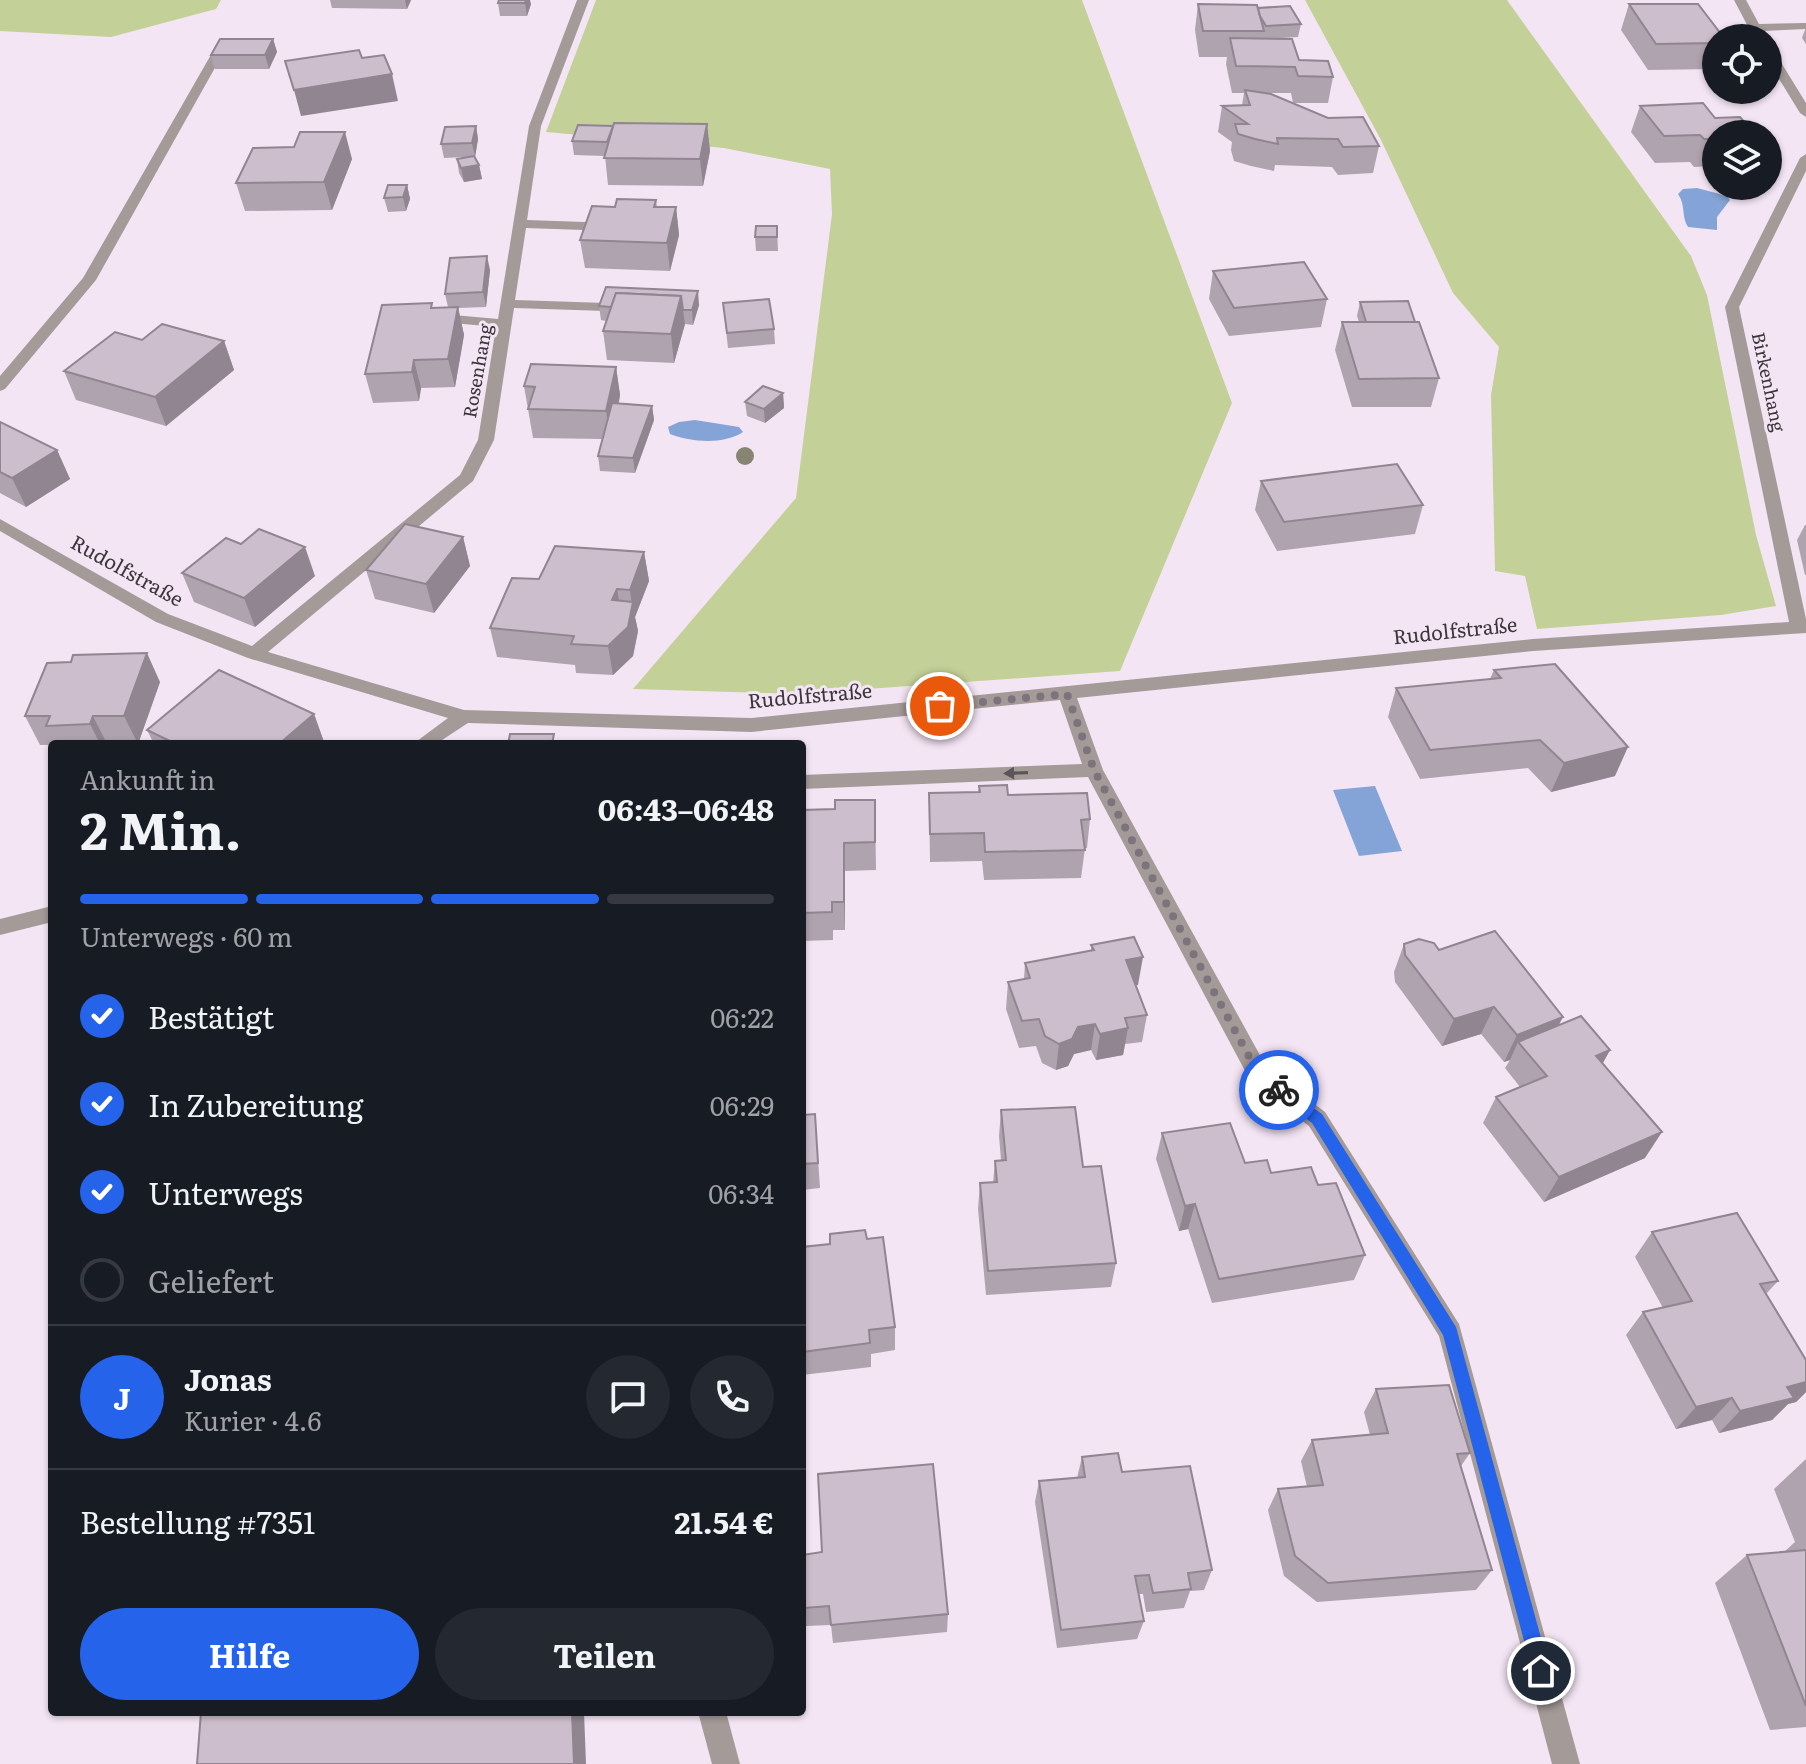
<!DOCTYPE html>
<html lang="de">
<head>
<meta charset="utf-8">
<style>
	:root { --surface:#171b24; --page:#242831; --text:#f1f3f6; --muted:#9ea1a6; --line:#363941; --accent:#2563eb }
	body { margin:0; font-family:Literata,serif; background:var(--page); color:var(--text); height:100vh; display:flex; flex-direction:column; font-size:30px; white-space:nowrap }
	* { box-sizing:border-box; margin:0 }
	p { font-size:26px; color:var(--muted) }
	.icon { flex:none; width:44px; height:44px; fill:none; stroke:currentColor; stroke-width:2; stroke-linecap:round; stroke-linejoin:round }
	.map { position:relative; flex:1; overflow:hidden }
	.panel { position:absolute; left:48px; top:740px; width:758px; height:976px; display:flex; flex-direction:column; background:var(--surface); border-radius:8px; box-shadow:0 2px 6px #0004 }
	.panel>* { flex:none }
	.fabs { position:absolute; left:1702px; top:24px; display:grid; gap:16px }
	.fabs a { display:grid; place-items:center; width:80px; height:80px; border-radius:50%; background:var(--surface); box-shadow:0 2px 6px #0004; font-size:40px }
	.pin { position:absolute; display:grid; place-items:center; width:68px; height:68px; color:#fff; margin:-34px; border:4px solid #fff; border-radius:50%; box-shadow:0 2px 8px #0007 }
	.courier { position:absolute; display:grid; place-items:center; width:80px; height:80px; margin:-40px; border:6px solid #2563eb; border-radius:50%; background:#fff; color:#222; box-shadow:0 2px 10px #0007 }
	.head em { font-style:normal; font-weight:700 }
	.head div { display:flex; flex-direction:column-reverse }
	.head { display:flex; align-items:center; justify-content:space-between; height:136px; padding:0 32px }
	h1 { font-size:52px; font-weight:700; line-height:60px }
	.bar { display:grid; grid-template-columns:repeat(4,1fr); gap:12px 8px; align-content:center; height:96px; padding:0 32px }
	.bar i { height:10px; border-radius:6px; background:var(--line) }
	.bar .selected { background:var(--accent) }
	.bar p { grid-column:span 4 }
	.line { display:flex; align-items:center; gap:20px; padding:0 32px; border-top:2px solid var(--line) }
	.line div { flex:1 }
	.round { display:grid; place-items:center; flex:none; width:84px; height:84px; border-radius:42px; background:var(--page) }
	ol { padding:0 32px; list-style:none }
	li { display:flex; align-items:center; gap:24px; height:88px }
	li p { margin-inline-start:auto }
	li .icon { padding:8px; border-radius:50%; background:var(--accent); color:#fff; stroke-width:4 }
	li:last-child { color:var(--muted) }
	li i { width:44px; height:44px; border:4px solid var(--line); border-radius:50% }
	.primary-button { display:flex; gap:16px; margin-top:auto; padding:16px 32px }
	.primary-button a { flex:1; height:92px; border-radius:48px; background:var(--accent); color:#fff; font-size:32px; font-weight:700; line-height:92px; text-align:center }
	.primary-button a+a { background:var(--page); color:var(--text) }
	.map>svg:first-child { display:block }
	.green { fill:#c3d198 }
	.water { fill:#84a4d7 }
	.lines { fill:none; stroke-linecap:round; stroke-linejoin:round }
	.minor { fill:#a49a98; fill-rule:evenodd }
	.tree { fill:#878572 }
	.wall { fill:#b0a3b0 }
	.shaded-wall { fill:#908590 }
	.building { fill:#cdbecd; stroke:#908590; stroke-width:2 }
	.oneway { fill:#5b5458 }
	.route { fill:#2563eb }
	.done { stroke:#7c737c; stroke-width:8; stroke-dasharray:0 14.4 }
	.labels { text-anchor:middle; stroke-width:6; stroke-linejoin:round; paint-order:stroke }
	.far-street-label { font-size:18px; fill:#3c363c; stroke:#f4e5f4 }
	.street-label { font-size:20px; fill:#3c363c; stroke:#f4e5f4 }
</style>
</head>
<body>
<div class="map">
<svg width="1806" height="1764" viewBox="0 0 1806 1764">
	<rect width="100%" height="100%" fill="#f4e5f4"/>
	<g class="green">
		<polygon points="0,0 221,0 216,9 111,37 0,31"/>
		<polygon points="596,0 1082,0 1232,403 1120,671 797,694 633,689 796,498 832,214 830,169 724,148 546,132"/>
		<polygon points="1305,0 1507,0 1691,256 1707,295 1756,535 1776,606 1721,615 1537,629 1525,576 1495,571 1491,395 1499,347 1453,293 1381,140"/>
	</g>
	<g class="water">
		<path d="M1697,188L1727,196L1730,200L1717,217V230L1688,227C1681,216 1686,205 1678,194L1683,189Z"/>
		<path d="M695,420L739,427L743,432C724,445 690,442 670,434L668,427L679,422Z"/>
		<polygon points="1375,786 1402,851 1359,856 1333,790"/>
	</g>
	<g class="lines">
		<g class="minor">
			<polygon points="577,0 589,0 541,126 527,220 612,223 619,227 612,231 526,228 515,300 606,303 613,307 606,311 514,308 494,440 473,481 268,652 464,710 751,718 1533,639 1789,622 1725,307 1800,158 1806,154 1806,171 1739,307 1806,619 1806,633 1533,651 1077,698 1103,770 1267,1068 1325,1112 1459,1324 1580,1764 1552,1764 1439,1336 1309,1126 1251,1082 1088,777 802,789 802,775 1082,764 1060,700 751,732 468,723 436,744 413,744 448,718 248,658 156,622 0,531 0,519 168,614 252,646 460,475 478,440 496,327 442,322 435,318 442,314 498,319 529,126"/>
			<polygon points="1734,0 1746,0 1759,24 1806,23 1806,29 1762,31 1766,38 1754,38"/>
			<polygon points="220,39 230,41 96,280 5,389 0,391 0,376 83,278"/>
			<polygon points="1768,47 1774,51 1806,103 1806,117 1800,113 1768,61"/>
			<polygon points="52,906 52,922 0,935 0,919"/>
			<polygon points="698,1712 726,1712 740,1764 712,1764"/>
		</g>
	</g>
	<circle class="tree" cx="745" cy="456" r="9"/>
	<g class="wall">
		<polygon points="330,0 411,0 407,9 332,8"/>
		<polygon points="499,0 531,4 527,16 500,16 498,3"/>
		<polygon points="1198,4 1258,8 1301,24 1298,37 1268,39 1299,60 1333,77 1328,103 1293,103 1291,93 1268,93 1379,146 1373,173 1338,175 1332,167 1275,165 1274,171 1251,166 1234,161 1231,150 1232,142 1218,132 1222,106 1242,105 1244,93 1232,93 1226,64 1227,57 1199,57 1195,30"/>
		<polygon points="1629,4 1716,38 1716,69 1648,70 1621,30"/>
		<polygon points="1806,27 1806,44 1802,38"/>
		<polygon points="273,39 277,52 269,69 215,69 211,55"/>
		<polygon points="1640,106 1716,134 1716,166 1694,167 1690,162 1655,163 1631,132"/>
		<polygon points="707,124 710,151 703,186 608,185 605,156 574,155 572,141 613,126"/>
		<polygon points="476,126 478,139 475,157 479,165 482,179 464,182 459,173 457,159 466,157 444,158 441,144"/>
		<polygon points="352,159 332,210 245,211 236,183"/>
		<polygon points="407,185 410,199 406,211 388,212 384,198"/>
		<polygon points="656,200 657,207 676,207 679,235 670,271 585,268 580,240 615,207"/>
		<polygon points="777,226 778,251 756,251 755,237"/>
		<polygon points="490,270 486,307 458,308 464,335 455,387 421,388 419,401 373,403 365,374 433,308 448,307 445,294"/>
		<polygon points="1213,271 1327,299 1321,327 1229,336 1209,299"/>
		<polygon points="1360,302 1415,322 1439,378 1431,407 1352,407 1335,350 1342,322 1359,322 1357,316"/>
		<polygon points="723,303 774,329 775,344 728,348"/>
		<polygon points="699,305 693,325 685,324 674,363 607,360 603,331 606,321 601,320 599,306"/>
		<polygon points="142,340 224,341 234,370 166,426 76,400 64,371"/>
		<polygon points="616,367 620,395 619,403 652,406 654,420 635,473 600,471 598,456 602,439 533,438 524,386"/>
		<polygon points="783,393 784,408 765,423 747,416 745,402"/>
		<polygon points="0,422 57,450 70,479 26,507 0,493"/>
		<polygon points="1261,481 1423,505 1415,534 1277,551 1255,510"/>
		<polygon points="1805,525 1806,525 1806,575 1805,575 1797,540"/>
		<polygon points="463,537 470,566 434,613 375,599 366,570"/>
		<polygon points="644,552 649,581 635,617 638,631 633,656 613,675 576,673 575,665 497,657 490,628 539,579"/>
		<polygon points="182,573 315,576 255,627 194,602"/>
		<polygon points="1494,670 1615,776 1551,792 1528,768 1420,779 1388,717 1396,688 1490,679"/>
		<polygon points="160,682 138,744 40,745 25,716"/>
		<polygon points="314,714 324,742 323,744 154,744 147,730"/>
		<polygon points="979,786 1090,819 1087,848 1085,848 1081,878 984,880 982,861 930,862 929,793 978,792"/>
		<polygon points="875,800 876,870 845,871 845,930 833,930 833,940 802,941 802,810 835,809"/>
		<polygon points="1404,944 1439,950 1559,1025 1610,1050 1603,1063 1645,1158 1544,1202 1483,1123 1496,1097 1520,1087 1505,1068 1510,1060 1504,1062 1481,1034 1442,1046 1395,982 1394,972"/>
		<polygon points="1091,945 1138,985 1136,985 1147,1015 1142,1042 1125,1044 1123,1055 1096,1060 1091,1050 1074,1054 1068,1066 1056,1070 1042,1063 1036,1046 1019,1048 1006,1009 1008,982 1024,979 1025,963 1091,951"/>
		<polygon points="802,1103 803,1115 815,1114 820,1188 802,1190"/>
		<polygon points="1001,1110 1083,1167 1116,1263 1111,1287 986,1295 978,1209 980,1183 993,1183 995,1161 1001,1160 999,1136"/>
		<polygon points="1162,1133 1271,1173 1318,1185 1365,1255 1354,1280 1212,1303 1188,1229 1179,1231 1156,1159"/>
		<polygon points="1652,1232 1778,1281 1766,1294 1806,1360 1806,1392 1796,1402 1788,1404 1772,1420 1719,1433 1712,1420 1676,1429 1626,1335 1643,1312 1663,1308 1635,1257"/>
		<polygon points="867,1239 895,1327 895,1350 871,1354 871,1367 802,1375 802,1247"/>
		<polygon points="1376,1389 1470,1453 1461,1466 1492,1570 1476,1590 1317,1602 1284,1576 1268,1510 1278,1489 1307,1487 1301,1461 1312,1440 1370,1435 1364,1412"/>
		<polygon points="1082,1457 1122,1472 1212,1570 1204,1590 1190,1591 1184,1608 1146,1612 1143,1594 1139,1594 1144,1621 1137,1639 1057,1648 1035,1502 1039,1481 1077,1478"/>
		<polygon points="1806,1459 1806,1727 1770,1730 1715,1583 1747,1555 1784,1552 1795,1542 1774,1489"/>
		<polygon points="802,1576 948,1614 947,1632 833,1643 831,1625 806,1626 804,1608"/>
	</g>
	<g class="shaded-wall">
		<polygon points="405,0 411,0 407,9"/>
		<polygon points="526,0 530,0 531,4 527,16 525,3"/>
		<polygon points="273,39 277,52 269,69 265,55"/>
		<polygon points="392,74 398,101 301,116 294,90"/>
		<polygon points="707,124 710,151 703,186 700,159"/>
		<polygon points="476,126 478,139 475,157 472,143"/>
		<polygon points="345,132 352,159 332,210 324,182"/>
		<polygon points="479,165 482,179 464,182 461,168"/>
		<polygon points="407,185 410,199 406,211 403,197"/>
		<polygon points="676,207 679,235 670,271 667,243"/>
		<polygon points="487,256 490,270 486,307 483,292"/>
		<polygon points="698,291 699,305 693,325 692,310"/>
		<polygon points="681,296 685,324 674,363 671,334"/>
		<polygon points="458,307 464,335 455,387 448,359"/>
		<polygon points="224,341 234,370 166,426 155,397"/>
		<polygon points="414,360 421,388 419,401 412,372"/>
		<polygon points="616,367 620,395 611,439 606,411"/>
		<polygon points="783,393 784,408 765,423 764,409"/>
		<polygon points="652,406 654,420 635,473 633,458"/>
		<polygon points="57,450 70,479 26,507 12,478"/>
		<polygon points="463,537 470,566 434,613 426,584"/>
		<polygon points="305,547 315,576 255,627 244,598"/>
		<polygon points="644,552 649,581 635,617 638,631 633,656 613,675 608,646 632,605 630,590"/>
		<polygon points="617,589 622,618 612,600"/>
		<polygon points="147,653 160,682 138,744 124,716"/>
		<polygon points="314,714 324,742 323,744 279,744"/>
		<polygon points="93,716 107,744 100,744 90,724"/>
		<polygon points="1628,747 1615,776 1551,792 1564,763"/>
		<polygon points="844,843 845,871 845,930 844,902"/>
		<polygon points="1143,957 1138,985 1122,988 1126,960"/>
		<polygon points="1494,1007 1481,1034 1442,1046 1454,1019"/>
		<polygon points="1563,1017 1549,1044 1518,1042 1510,1060 1504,1062 1517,1035"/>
		<polygon points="1095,1024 1091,1050 1074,1054 1068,1066 1056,1070 1059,1044 1078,1027"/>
		<polygon points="1128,1028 1123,1055 1096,1060 1100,1034"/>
		<polygon points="1610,1050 1595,1077 1596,1056"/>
		<polygon points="1662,1132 1645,1158 1544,1202 1559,1177"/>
		<polygon points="1195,1204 1188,1229 1179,1231 1185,1206"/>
		<polygon points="1806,1382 1806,1392 1796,1402 1788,1404 1772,1420 1719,1433 1740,1411 1787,1387"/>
		<polygon points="1732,1398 1712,1420 1676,1429 1696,1407"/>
		<polygon points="572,1712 584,1712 586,1764 574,1764"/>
	</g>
	<g class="building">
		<polygon points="499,0 526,0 525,3 498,3"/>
		<polygon points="1198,4 1257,5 1264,31 1203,31"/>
		<polygon points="1629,4 1698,4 1724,38 1716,38 1716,43 1656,44"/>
		<polygon points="1290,6 1301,24 1266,26 1260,16 1258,8"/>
		<polygon points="1230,38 1292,39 1299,60 1328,61 1333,77 1298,76 1295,67 1236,66"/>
		<polygon points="220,39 273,39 265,55 211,55"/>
		<polygon points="359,50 362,58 384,55 392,74 294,90 285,61"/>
		<polygon points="1245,90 1271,94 1328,118 1363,117 1379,146 1343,147 1338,139 1277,138 1278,144 1255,139 1238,134 1235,124 1248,124 1222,106 1250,105"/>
		<polygon points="1703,103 1715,118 1740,117 1755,134 1716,134 1716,139 1704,139 1700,135 1664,136 1640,106"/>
		<polygon points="614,123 707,124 700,159 604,158"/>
		<polygon points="578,125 613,126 607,142 572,141"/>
		<polygon points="476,126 472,143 441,144 445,127"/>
		<polygon points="300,132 345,132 324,182 236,183 253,148 294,147"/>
		<polygon points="474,156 479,165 461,168 457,159"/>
		<polygon points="388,185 407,185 403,197 384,198"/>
		<polygon points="617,199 656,200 654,207 676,207 667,243 580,240 592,206 615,207"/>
		<polygon points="756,226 777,226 777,237 755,237"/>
		<polygon points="487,256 483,292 445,294 450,258"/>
		<polygon points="1304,262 1327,299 1234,308 1213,271"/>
		<polygon points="606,287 698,291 692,310 683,310 681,296 616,293 611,307 599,306"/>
		<polygon points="616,293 681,296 671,334 603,331"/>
		<polygon points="769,299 774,329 727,333 723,303"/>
		<polygon points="1408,301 1415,322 1366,322 1360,302"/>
		<polygon points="432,303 431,308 458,307 448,359 414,360 412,372 365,374 382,305"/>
		<polygon points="1342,322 1419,322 1439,378 1359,379"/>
		<polygon points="162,324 224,341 155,397 64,371 115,332 142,340"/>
		<polygon points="531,364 616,367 606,411 528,409 535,387 524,386"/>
		<polygon points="763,386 783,393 764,409 745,402"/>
		<polygon points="612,403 652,406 633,458 598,456"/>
		<polygon points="0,422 57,450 12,478 0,472"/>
		<polygon points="1397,464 1423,505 1284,522 1261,481"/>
		<polygon points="405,524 463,537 426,584 366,570"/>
		<polygon points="259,529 305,547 244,598 182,573 226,538 241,544"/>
		<polygon points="555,546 644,552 630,590 617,589 612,600 633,602 628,627 608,646 571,644 574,636 490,628 512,578 539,579"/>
		<polygon points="147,653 124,716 93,716 90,724 46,726 50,716 25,716 47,663 71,662 73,655"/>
		<polygon points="1555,664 1628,747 1564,763 1540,740 1430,750 1396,688 1501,678 1494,670"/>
		<polygon points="219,670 314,714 279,744 176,744 147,730"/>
		<polygon points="510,734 554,734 552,744 508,744"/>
		<polygon points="1007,785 1008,795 1087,793 1090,819 1081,820 1085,850 985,852 984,833 930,834 929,793 980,792 979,786"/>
		<polygon points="835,800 875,800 875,842 844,843 844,902 832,902 832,912 802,913 802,810 835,809"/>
		<polygon points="1495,931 1563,1017 1517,1035 1494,1007 1454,1019 1405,955 1404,944 1419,939 1434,943 1439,950"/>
		<polygon points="1134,937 1143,957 1126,960 1147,1015 1125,1018 1128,1028 1100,1034 1095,1024 1078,1027 1072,1039 1059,1044 1045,1036 1039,1019 1022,1021 1008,982 1030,978 1025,963 1094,950 1091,945"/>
		<polygon points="1581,1016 1610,1050 1596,1056 1662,1132 1559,1177 1496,1097 1547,1076 1518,1042"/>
		<polygon points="802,1105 803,1115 815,1114 818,1163 802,1164"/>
		<polygon points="1075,1107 1083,1167 1101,1166 1116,1263 988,1271 980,1183 997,1182 995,1161 1006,1160 1001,1110"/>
		<polygon points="1230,1123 1245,1163 1267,1160 1271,1173 1311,1167 1318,1185 1336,1183 1365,1255 1219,1279 1195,1204 1185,1206 1162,1133"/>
		<polygon points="1737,1213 1778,1281 1760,1284 1806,1360 1806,1382 1787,1387 1794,1398 1740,1411 1732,1398 1696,1407 1643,1312 1692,1301 1652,1232"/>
		<polygon points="865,1230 867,1239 883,1237 895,1327 869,1330 870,1343 802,1352 802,1247 830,1244 830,1234"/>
		<polygon points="1449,1385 1470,1453 1457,1454 1492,1570 1328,1583 1295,1556 1278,1489 1323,1485 1312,1440 1388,1433 1376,1389"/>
		<polygon points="1118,1453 1122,1472 1190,1466 1212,1570 1188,1573 1191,1589 1153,1593 1149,1575 1135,1576 1144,1621 1061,1630 1039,1481 1085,1477 1082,1457"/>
		<polygon points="933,1464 948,1614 831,1625 829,1606 804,1608 802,1555 822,1552 818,1474"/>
		<polygon points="1806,1550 1806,1706 1747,1555"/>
		<polygon points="201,1712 572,1712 574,1764 197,1764"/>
	</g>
	<defs><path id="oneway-solid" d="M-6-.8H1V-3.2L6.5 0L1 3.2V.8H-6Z" transform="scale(2)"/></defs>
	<use class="oneway" href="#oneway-solid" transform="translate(1016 773) rotate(178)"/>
	<polygon class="route" points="1279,1084 1322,1114 1456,1327 1550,1671 1547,1678 1541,1680 1535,1678 1532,1671 1443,1335 1312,1123 1274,1094 1272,1090"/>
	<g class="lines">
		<polyline class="done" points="940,706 1067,694 1094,770 1259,1075 1279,1090"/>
	</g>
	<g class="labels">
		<g class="far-street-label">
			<text transform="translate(478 371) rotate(-80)" y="6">Rosenhang</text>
			<text transform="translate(1768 382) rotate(78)" y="6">Birkenhang</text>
		</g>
		<g class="street-label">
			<text transform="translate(127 571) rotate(29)" y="7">Rudolfstraße</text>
			<text transform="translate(1455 631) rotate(-6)" y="7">Rudolfstraße</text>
			<text transform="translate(810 696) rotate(-5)" y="7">Rudolfstraße</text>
		</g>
	</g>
</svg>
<div class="fabs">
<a><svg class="icon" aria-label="locate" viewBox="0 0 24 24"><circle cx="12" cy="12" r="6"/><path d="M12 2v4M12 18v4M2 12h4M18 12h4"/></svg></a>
<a><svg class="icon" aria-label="layers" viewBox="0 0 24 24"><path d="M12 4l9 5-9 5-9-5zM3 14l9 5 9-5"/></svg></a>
</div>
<div class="pin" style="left:940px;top:706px;background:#ea580c"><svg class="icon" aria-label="bag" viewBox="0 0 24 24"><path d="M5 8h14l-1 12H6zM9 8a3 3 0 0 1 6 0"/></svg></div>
<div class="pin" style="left:1541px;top:1671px;background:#1f2937"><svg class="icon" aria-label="home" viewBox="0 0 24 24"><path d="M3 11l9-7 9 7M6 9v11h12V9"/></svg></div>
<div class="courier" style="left:1279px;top:1090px"><svg class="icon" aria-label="bike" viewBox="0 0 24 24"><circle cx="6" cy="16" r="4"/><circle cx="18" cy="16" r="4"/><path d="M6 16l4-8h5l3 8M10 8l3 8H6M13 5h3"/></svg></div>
<section class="panel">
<div class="head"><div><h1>2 Min.</h1><p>Ankunft in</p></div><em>06:43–06:48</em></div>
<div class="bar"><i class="selected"></i><i class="selected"></i><i class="selected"></i><i></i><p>Unterwegs · 60 m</p></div>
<ol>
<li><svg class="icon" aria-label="check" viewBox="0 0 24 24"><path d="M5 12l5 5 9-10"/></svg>Bestätigt<p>06:22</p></li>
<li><svg class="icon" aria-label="check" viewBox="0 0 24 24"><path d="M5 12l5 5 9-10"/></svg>In Zubereitung<p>06:29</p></li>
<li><svg class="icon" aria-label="check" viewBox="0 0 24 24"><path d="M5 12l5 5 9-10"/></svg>Unterwegs<p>06:34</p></li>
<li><i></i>Geliefert</li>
</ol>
<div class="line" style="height:144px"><b class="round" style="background:var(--accent);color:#fff">J</b><div><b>Jonas</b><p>Kurier · 4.6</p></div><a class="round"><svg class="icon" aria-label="chat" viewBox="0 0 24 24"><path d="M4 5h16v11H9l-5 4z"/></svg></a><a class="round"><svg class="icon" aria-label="phone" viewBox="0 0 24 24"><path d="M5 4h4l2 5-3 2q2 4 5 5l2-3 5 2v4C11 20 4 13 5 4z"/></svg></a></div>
<div class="line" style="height:104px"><div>Bestellung #7351</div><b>21.54 €</b></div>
<div class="primary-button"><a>Hilfe</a><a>Teilen</a></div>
</section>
</div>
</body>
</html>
